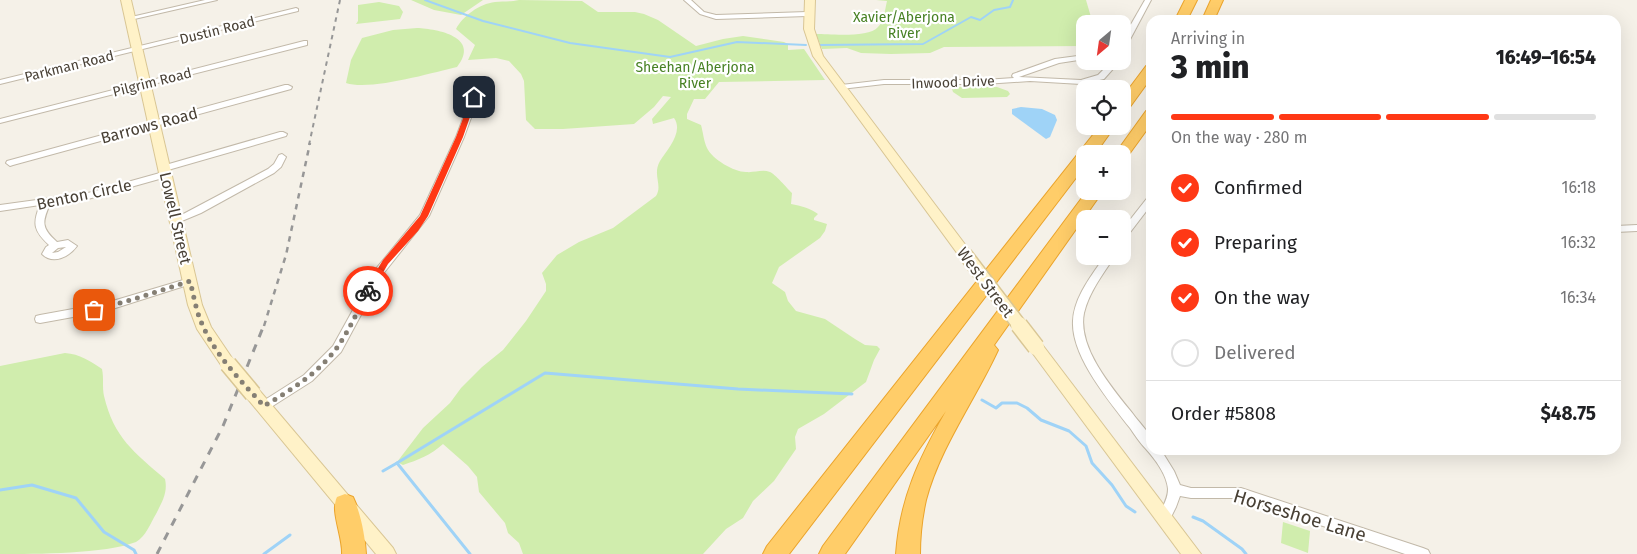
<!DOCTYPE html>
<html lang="en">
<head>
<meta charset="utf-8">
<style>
	:root { --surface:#fff; --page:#f6f6f6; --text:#202124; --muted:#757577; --line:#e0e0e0; --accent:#ff3815 }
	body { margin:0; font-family:"Fira Sans",sans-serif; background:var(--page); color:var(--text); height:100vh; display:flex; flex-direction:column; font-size:19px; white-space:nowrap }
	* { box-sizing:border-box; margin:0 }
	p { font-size:16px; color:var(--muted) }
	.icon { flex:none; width:28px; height:28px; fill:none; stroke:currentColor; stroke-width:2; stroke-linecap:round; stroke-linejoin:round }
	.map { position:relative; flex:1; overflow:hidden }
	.drawer { position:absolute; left:1146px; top:15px; width:475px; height:440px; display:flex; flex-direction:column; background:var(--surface); border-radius:15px; box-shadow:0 5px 20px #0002 }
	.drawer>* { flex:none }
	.needle { width:32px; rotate:209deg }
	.controls { position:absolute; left:1076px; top:15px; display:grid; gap:10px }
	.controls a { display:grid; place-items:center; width:55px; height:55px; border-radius:10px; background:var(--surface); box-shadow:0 5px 20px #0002; font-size:25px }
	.pin { position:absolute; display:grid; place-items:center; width:42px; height:42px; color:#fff; margin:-21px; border-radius:10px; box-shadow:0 2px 8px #0006 }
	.courier { position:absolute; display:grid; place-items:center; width:50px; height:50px; margin:-25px; border:4px solid #ff3815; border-radius:50%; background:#fff; color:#222; box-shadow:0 1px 6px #0007 }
	.head em { font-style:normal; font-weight:800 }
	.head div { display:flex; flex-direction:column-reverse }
	.head { display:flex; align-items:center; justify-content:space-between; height:85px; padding:0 25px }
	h1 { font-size:32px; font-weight:800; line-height:38px }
	.bar { display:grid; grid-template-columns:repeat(4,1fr); gap:8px 5px; align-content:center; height:60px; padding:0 25px }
	.bar i { height:6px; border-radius:4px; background:var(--line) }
	.bar .current { background:var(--accent) }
	.bar p { grid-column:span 4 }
	.line { display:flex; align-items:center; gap:12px; padding:0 25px; border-top:1px solid var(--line) }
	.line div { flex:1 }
	ol { padding:0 25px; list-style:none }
	li { display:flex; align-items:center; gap:15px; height:55px }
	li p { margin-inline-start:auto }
	li .icon { padding:5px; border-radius:50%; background:var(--accent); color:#fff; stroke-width:4 }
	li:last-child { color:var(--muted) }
	li i { width:28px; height:28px; border:2px solid var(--line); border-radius:50% }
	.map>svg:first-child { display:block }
	.green { fill:#d0edad }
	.water { fill:#9fd3f7 }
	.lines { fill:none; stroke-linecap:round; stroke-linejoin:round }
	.stream-far1 { stroke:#9fd3f7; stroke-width:2 }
	.stream { stroke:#9fd3f7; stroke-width:3 }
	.street-casing { stroke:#c2b9a9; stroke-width:2 }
	.secondary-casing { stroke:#d9c694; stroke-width:2 }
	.highway-casing { stroke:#eba42c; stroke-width:2 }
	.street { fill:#fff; fill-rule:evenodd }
	.secondary { fill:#fff2c8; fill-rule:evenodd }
	.highway { fill:#ffcd69; fill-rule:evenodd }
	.rail-far2 { stroke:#979797; stroke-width:2; stroke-dasharray:4.5 4.5; stroke-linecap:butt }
	.rail-far1 { stroke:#979797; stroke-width:2.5; stroke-dasharray:5.5 5.5; stroke-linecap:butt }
	.rail { stroke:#979797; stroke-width:3; stroke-dasharray:8 8; stroke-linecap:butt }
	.secondary-bridge-far1-casing { stroke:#d9c694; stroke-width:16; stroke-linecap:butt }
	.secondary-bridge-casing { stroke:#d9c694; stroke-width:19; stroke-linecap:butt }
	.secondary-bridge-far1 { stroke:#fff2c8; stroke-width:13 }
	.secondary-bridge { stroke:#fff2c8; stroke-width:16 }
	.route { fill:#ff3815 }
	.done { stroke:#857f74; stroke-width:5; stroke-dasharray:0 9 }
	.labels { text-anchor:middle; stroke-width:4.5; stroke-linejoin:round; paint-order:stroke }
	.far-park-label { font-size:14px; fill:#478123; stroke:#fff }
	.far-street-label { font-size:14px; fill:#494136; stroke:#fff }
	.street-label { font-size:16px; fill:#494136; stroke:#fff }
	.near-street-label { font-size:19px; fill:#494136; stroke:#fff }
</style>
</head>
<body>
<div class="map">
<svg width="1637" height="554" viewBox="0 0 1637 554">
	<rect width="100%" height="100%" fill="#f5f1e8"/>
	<g class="green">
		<polygon points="411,0 483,0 461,15 434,10"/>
		<path d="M519,0L582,1L598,12H635L644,14L658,20L696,46L723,39L743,36L784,42L788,44V50L804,49L825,80L719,82L705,99H694L687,114V119L701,125C703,132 704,142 707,148C712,159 734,172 746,172C754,173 762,169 770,172C775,174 787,188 792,193L791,204C801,206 810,208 818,214L814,218V220L827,224L825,231L820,238L779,267L772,283L785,292L788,301L796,311L825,319L855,339L865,345L877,346L880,349L874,360L866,382L824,414L798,429L795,437L796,449L774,481L753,501L743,518L726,529L703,554H523L519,543L508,533L505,523L479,492L477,477L468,466L443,444C431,455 418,460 403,465L397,462L423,428L450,403L461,388L482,367L503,350L526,321L546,291V284L542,273L557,255L579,242L613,228L656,196C663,185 652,175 660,161C667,150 684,132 674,118L653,124L652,119L671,97L663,96L654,107L634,124L563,129H535L526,120L524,81L521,74L509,61L496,58L468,60L475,45L456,29C463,16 479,4 495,2C503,1 511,2 519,0Z"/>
		<path d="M876,0H1086L1093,24H1085V46L944,47L930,53L891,54L861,53L847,48L822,49L816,34C830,34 869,38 878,27C884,22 885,9 887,1Z"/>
		<polygon points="379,2 399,6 403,12 400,19 356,24 358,21 358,5"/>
		<path d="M417,28C438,29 481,37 457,67C431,73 370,91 346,83L351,60L362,38L393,30Z"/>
		<polygon points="956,87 997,87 1008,91 1010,94 1007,97 962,98 953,92 952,89"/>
		<path d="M65,353C80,354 90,361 102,369C104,378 102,387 104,396C114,438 134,452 165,479C168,492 162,502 156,514C150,524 146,536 136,542C105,554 37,554 0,554V366Z"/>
		<polygon points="1283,522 1310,531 1308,553 1281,543"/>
	</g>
	<polygon class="water" points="1021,107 1042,109 1055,115 1057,120 1050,137 1046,139 1012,114 1012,109"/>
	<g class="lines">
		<g class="stream-far1">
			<polyline points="425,0 483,21 570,43 670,57 737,42 806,45"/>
			<polyline points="818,45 923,44 971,17 980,20 994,10 1010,7 1013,0"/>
		</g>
		<g class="stream">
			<polyline points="982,400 996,408 1002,403 1017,403 1027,408 1041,420 1069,431 1086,446 1092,463 1112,485 1126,506 1135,512"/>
			<polyline points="397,463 545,373 738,389 852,394"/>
			<polyline points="383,471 397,463 470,554"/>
			<polyline points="0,490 32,485 76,498 104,532 134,550 136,554"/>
			<polyline points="1193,517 1203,521 1242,549 1246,554"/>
			<polyline points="264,554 290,535"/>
		</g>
		<g class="street-casing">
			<g id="street">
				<polygon points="205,0 217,0 130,20 127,18"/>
				<polygon points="684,0 691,0 704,12 716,15 807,12 810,14 807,16 716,19 700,14"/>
				<polygon points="1145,0 1151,0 1126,47 1122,49 1122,40"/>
				<polygon points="296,8 298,9 298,11 0,84 0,80"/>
				<polygon points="304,41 307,41 307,45 0,123 0,119"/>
				<polygon points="1085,55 1085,59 1059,63 1019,77 1081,80 1098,75 1112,61 1120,61 1104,79 1081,84 1030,81 984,84 884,84 841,89 837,87 841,85 884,80 984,80 1014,78 1012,76 1013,74 1055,59"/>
				<polygon points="285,85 288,85 292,87 291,89 13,165 10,166 6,163 7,161"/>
				<polygon points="475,86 478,86 482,88 464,137 429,216 383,274 341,352 312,381 268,409 264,411 260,409 258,406 260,403 304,375 333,346 375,270 420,215 456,137"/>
				<polygon points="280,132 283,132 287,134 286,136 168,170 162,170 161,168 162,166"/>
				<polygon points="282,154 286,157 281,167 274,173 201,213 177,223 172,220 268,169 274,164 279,155"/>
				<path d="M167,171L171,174L170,176L88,199L50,204C42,222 41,228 57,242L68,240L77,246C69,257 53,265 42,254L46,247L49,245C34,231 32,224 40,205L0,211V205L88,193ZM66,247L58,252L52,253L58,248Z"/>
				<polygon points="1151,196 1151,205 1125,239 1122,240 1122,230 1148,197"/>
				<polygon points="1637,225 1637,231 1616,232 1616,226"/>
				<path d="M1105,256H1115C1103,274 1089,292 1084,313C1077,348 1113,389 1133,414C1137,420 1149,432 1151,439C1152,442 1151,447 1151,450H1161L1174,471L1180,485L1191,488H1241L1423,548L1428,550L1430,554H1405L1241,498H1191L1180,496L1176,507L1169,521L1164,523L1159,521L1158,517C1162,507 1168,500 1168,489C1167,475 1155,459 1146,449C1140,443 1135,435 1130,428C1109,401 1071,356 1073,321C1074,297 1092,275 1105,256Z"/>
				<polygon points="190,278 195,281 194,283 106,311 40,323 36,322 35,319 36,316 40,315 106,303"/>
			</g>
		</g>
		<g class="secondary-casing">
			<g id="secondary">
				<polygon points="121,0 131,0 202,305 211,327 236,364 233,368 228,370 223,368 197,329 188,305"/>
				<polygon points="805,0 815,0 814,29 823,56 970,251 972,254 970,257 960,257 813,56 804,29"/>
				<polygon points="1036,341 1041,343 1201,554 1181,554 1031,351 1029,347 1031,343"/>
				<polygon points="253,388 259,390 393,548 396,554 376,554 247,398 245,394 247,390"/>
			</g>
		</g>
		<g class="highway-casing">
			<g id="highway">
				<polygon points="1185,0 1197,0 1187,20 1175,20"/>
				<polygon points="1211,0 1223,0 1214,20 1202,20"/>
				<polygon points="1151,65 1151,78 1127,111 1122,112 1122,98 1146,66"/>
				<polygon points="1151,110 1151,124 1127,157 1122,158 1122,154 1115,154 1146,111"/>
				<polygon points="1100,126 1115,126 1095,154 1085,154 1085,166 789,554 763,554 767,546"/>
				<path d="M1087,191H1103L994,345L998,350C975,400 940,447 926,500C922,518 920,536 920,554H896C900,498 919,459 946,411L845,554H819L823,546Z"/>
				<path d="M345,494L353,497C361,514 365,536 366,554H342C343,537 330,511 337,497Z"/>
			</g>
		</g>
		<use href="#street" class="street"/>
		<use href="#secondary" class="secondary"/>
		<use href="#highway" class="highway"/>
		<polyline class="rail-far2" points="309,145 340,0"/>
		<polyline class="rail-far1" points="264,326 286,255 310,143"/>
		<polyline class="rail" points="157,554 223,426 264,325"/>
		<g class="secondary-bridge-far1-casing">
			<polyline id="secondary-bridge-far1" points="965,254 1020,326"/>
		</g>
		<g class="secondary-bridge-casing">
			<g id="secondary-bridge">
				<polyline points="1019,325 1036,347"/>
				<polyline points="228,364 253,394"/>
			</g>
		</g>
		<use href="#secondary-bridge-far1" class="secondary-bridge-far1"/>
		<use href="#secondary-bridge" class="secondary-bridge"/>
	</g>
	<polygon class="route" points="474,95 477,97 463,137 428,216 418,231 388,264 371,293 365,293 364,291 383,260 420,216 456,137 471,97"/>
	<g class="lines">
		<path class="done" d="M94,310L131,300L190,281C194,296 196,312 203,326C216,356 242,382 264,406C291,390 317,374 336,349C349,331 358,310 368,291"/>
	</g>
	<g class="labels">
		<g class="far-park-label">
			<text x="904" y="22">Xavier/Aberjona<tspan x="904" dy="16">River</tspan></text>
			<text x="695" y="72">Sheehan/Aberjona<tspan x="695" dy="16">River</tspan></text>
		</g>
		<g class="far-street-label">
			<text transform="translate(217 30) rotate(-14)" y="5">Dustin Road</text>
			<text transform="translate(69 66) rotate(-14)" y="5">Parkman Road</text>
			<text transform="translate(152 82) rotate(-14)" y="5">Pilgrim Road</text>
			<text transform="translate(953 82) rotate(-2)" y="5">Inwood Drive</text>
		</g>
		<g class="street-label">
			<text transform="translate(149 125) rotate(-15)" y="6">Barrows Road</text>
			<text transform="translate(84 194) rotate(-12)" y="6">Benton Circle</text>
			<text transform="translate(176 218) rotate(77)" y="6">Lowell Street</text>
			<text transform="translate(986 282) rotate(53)" y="6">West Street</text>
		</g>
		<g class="near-street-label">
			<text transform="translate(1300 515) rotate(17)" y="7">Horseshoe Lane</text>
		</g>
	</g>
</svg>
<div class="controls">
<a><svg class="needle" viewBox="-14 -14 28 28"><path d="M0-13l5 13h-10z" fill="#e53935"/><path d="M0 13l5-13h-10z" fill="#757577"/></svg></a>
<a><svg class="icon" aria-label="locate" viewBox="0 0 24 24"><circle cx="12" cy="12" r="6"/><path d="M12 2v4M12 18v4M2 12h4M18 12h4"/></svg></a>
<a>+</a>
<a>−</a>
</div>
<div class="pin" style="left:94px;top:310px;background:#ea580c"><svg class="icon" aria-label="bag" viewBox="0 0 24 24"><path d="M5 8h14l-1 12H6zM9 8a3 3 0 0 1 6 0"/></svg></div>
<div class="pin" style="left:474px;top:97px;background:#1f2937"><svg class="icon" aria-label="home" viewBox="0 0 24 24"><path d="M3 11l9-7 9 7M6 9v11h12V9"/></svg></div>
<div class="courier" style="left:368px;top:291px"><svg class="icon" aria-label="bike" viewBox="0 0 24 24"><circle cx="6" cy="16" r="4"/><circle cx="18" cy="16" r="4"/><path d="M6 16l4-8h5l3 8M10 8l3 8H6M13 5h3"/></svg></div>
<section class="drawer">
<div class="head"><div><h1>3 min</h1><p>Arriving in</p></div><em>16:49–16:54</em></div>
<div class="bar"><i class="current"></i><i class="current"></i><i class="current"></i><i></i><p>On the way · 280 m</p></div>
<ol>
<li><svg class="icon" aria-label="check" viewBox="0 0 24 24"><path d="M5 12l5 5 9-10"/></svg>Confirmed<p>16:18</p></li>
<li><svg class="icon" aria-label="check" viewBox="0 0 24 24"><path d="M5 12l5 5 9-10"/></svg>Preparing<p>16:32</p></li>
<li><svg class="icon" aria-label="check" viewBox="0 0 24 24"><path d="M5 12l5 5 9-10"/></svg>On the way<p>16:34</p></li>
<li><i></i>Delivered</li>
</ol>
<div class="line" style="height:65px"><div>Order #5808</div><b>$48.75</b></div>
</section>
</div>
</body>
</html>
